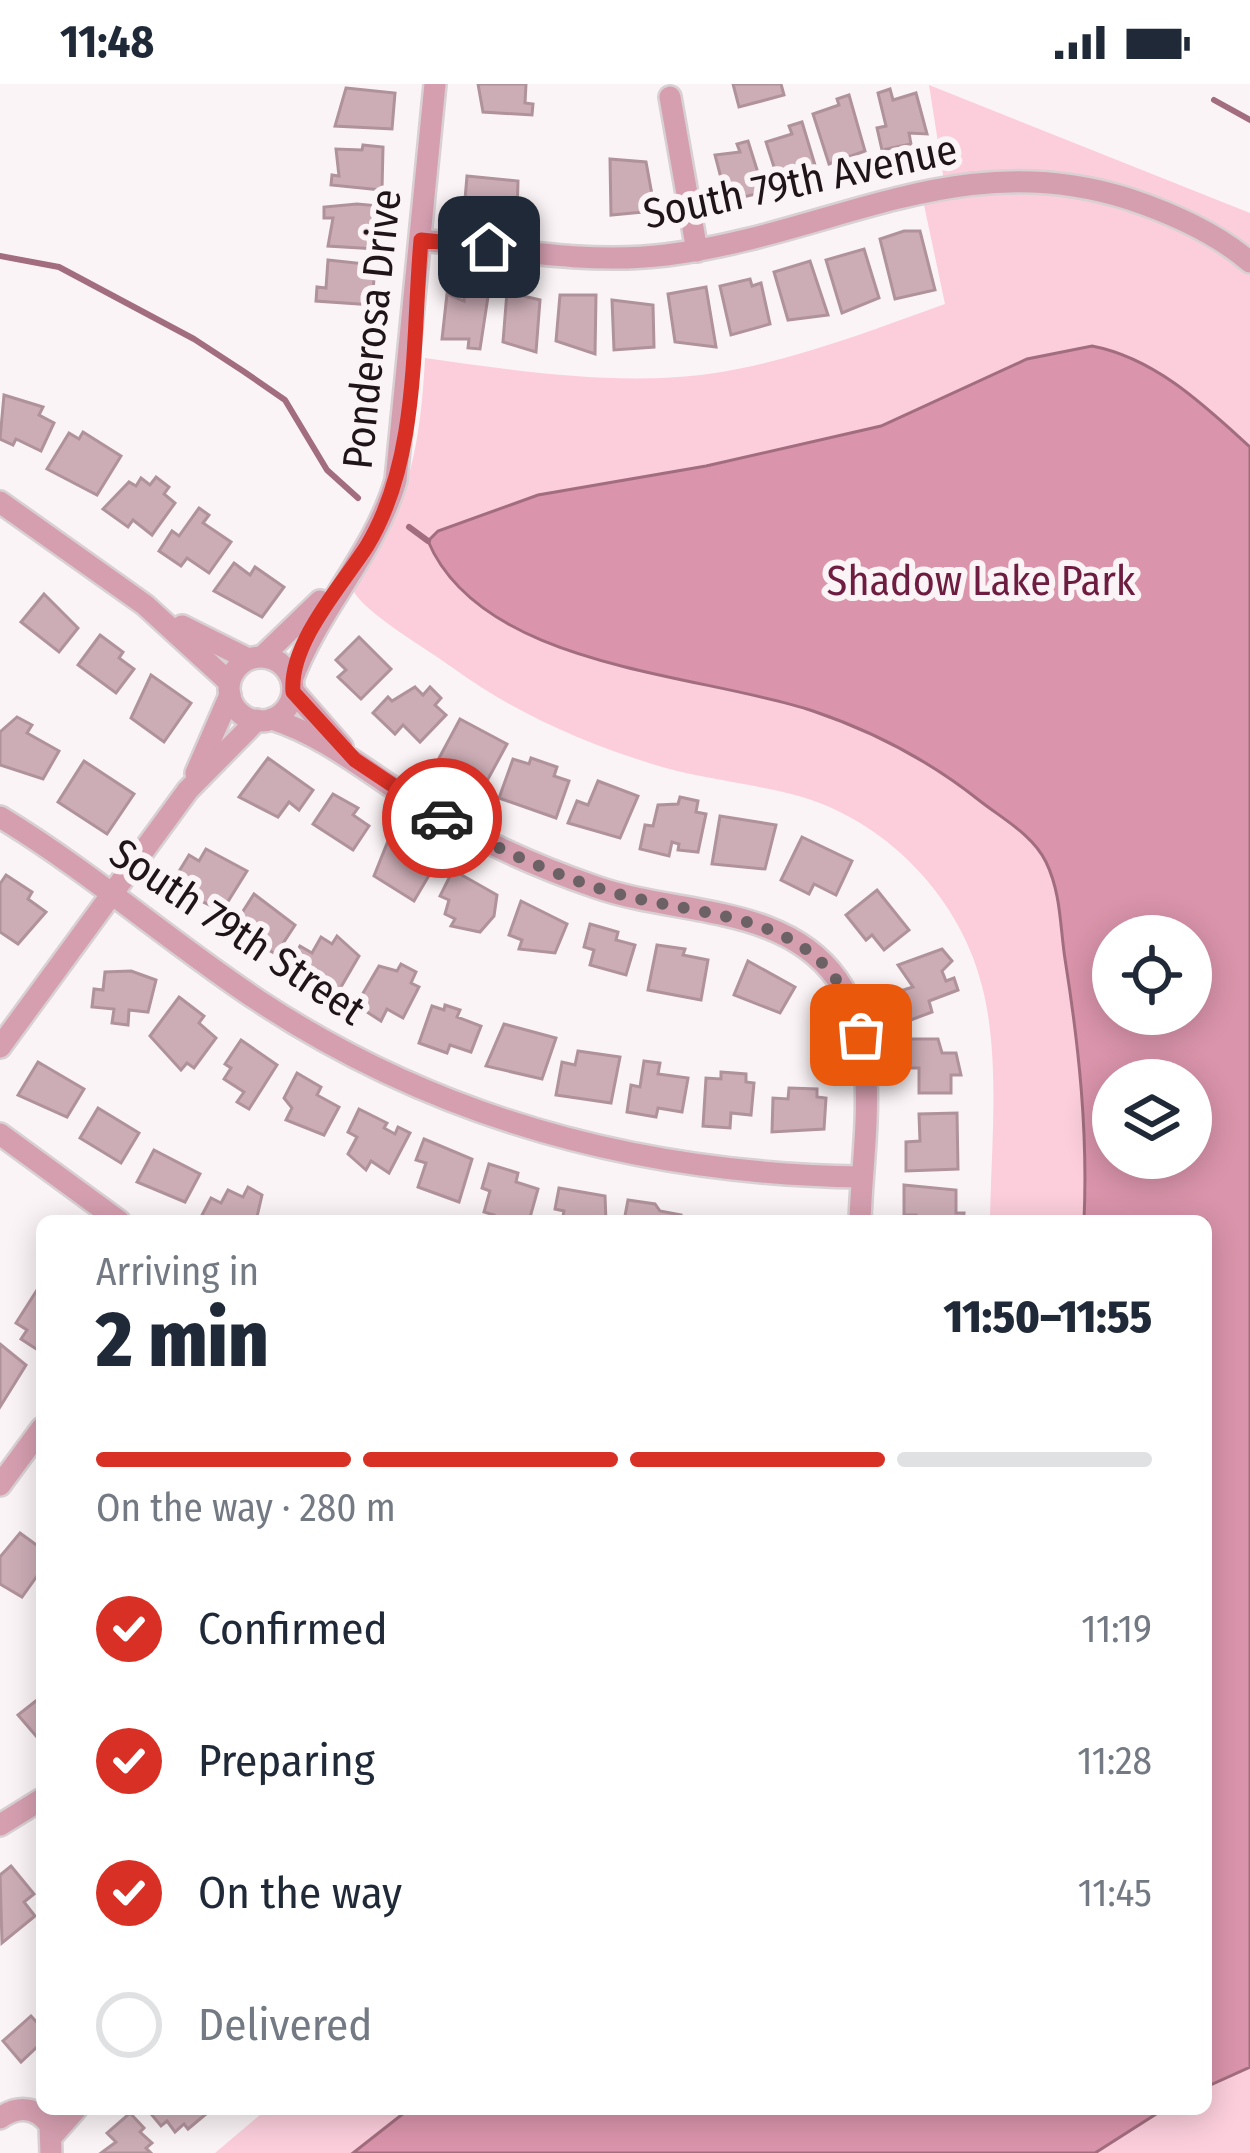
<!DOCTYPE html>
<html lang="en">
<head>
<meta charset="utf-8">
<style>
	:root { --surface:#fff; --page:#f2f2f3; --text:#1f2937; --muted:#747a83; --line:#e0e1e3; --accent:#d93025 }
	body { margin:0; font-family:"Fira Sans Condensed",sans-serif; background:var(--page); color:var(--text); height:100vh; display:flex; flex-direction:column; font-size:45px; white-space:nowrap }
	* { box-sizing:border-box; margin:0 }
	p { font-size:39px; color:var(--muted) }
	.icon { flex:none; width:66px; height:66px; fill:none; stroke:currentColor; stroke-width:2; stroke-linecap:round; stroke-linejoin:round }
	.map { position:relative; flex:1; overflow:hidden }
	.side { position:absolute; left:36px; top:1131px; width:1176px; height:900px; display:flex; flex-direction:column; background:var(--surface); border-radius:18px; box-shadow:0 6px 30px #0003 }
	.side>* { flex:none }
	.buttons { position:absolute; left:1092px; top:831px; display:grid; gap:24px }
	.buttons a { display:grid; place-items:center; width:120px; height:120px; border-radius:50%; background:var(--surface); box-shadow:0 6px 30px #0003; font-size:60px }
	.pin { position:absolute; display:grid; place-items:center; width:102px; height:102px; color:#fff; margin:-51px; border-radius:24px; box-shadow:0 6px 18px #0006 }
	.courier { position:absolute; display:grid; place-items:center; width:120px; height:120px; margin:-60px; border:9px solid #d93025; border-radius:50%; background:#fff; color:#222; box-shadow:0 3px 15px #0007 }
	.head em { font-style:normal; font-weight:800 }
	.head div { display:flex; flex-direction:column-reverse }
	.head { display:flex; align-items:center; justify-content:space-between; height:204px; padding:0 60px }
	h1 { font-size:78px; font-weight:800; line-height:90px }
	.bar { display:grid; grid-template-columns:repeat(4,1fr); gap:18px 12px; align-content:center; height:144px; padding:0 60px }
	.bar i { height:15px; border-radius:9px; background:var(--line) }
	.bar .current { background:var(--accent) }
	.bar p { grid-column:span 4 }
	ol { padding:0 60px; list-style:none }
	li { display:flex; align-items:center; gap:36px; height:132px }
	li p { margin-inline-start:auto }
	li .icon { padding:12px; border-radius:50%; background:var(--accent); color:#fff; stroke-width:4 }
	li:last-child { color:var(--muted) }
	li i { width:66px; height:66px; border:6px solid var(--line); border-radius:50% }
	.status { display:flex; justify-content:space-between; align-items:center; height:84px; padding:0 60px; background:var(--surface); direction:ltr }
	.status svg { height:33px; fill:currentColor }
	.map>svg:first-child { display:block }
	.green { fill:#fccedc; fill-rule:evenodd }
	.water { fill:#da94ab; stroke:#a26e7f; stroke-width:3; fill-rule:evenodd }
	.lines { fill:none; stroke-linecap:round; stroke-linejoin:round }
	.stream { stroke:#a26e7f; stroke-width:6 }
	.building { fill:#ccadb6; stroke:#b0929b; stroke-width:3 }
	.street-casing { stroke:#d8d0d2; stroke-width:26 }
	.street { stroke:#d59fb0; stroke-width:21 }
	.done { stroke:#6c6266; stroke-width:12; stroke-dasharray:0 21.6 }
	.route { stroke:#d93025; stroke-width:15 }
	.labels { text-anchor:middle; stroke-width:12; stroke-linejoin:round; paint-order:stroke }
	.street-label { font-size:42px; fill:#1f1418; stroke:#fbf4f6 }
	.park-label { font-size:42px; fill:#6e1d40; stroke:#fbf4f6 }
</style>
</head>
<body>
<div class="status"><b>11:48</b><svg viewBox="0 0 49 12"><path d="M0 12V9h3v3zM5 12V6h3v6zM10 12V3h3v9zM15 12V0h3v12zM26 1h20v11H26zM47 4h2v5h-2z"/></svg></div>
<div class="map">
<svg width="1250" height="2069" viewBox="0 0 1250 2069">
	<rect width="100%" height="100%" fill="#fbf4f6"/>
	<path class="green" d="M929,1L1250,129V2069H215L267,2025H1206V1137H990C991,1063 1000,982 984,910C964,816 885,733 791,710C744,698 695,694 649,679C579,657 512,627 453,584C429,566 364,529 353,506C407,427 420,370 425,274C504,285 582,297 662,294C759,291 855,252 945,220L924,121L947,116ZM1113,852H1191V930H1113ZM1113,996H1191V1074H1113Z"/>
	<g class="water">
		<path d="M1092,262C1155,274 1204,321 1250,363V1983L1206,2003V1137H1084C1088,1048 1079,963 1065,875C1060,842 1061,809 1046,778C1033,751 1003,735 980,717C930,677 875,648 813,627C700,589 482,585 428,457L438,447L538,411L706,382L881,342L1027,275ZM1191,852V930H1113V852ZM1191,996V1074H1113V996Z"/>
		<polygon points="409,2025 1164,2025 1095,2069 353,2069"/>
	</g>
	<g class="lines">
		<g class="stream">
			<polyline points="1214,16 1250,36"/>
			<polyline points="0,172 59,183 194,255 243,287 285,316 327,386 358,414"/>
			<polyline points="409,443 428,457"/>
		</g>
	</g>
	<g class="building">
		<polygon points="478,0 526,0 525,19 533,20 532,31 483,28"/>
		<polygon points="733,0 781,0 784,11 739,23"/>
		<polygon points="346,4 395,9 392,45 335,42"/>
		<polygon points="890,5 893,16 916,9 927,50 909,49 911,60 882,66 877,44 886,42 878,9"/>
		<polygon points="849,11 865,67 829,80 813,30 839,21 837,15"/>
		<polygon points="802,38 818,91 780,102 766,58 792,50 789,42"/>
		<polygon points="748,57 764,108 727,117 715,71 740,68 737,60"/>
		<polygon points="363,61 383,63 382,106 331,101 332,91 339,92 336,65 362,66"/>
		<polygon points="610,75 646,78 655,127 611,131"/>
		<polygon points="467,92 518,97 517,134 464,127"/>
		<polygon points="357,120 380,122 376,165 328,162 333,134 324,134 324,123"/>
		<polygon points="904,147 920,147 935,206 895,215 880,155"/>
		<polygon points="864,165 879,214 842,229 826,176"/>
		<polygon points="328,176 375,181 372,221 316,217 317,203 326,204"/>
		<polygon points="810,177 828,231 788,236 774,188"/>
		<polygon points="750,195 752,202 761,199 770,240 731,251 720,202"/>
		<polygon points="706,203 716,263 675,258 668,210"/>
		<polygon points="465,204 489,206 480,265 468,264 469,255 442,255 447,210 464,217"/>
		<polygon points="507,208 540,216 536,268 503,258"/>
		<polygon points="560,211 596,211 595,270 556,257"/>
		<polygon points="612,216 653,221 654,263 614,266"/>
		<polygon points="4,311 43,323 39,331 54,339 41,367 16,355 13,361 0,355"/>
		<polygon points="83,348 121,372 97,411 47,385 69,349 79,355"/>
		<polygon points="156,393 169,403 164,410 175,419 152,451 133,436 128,443 103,425 129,398 136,402 141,394 150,401"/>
		<polygon points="199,424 209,431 203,439 231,458 209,489 187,474 181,482 159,467 172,447 179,452"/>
		<polygon points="234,479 250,491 255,483 284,503 262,533 214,507"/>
		<polygon points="44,510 78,544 59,568 21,538"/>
		<polygon points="100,551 123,568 119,574 134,585 116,609 78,581"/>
		<polygon points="359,553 391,585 361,615 338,593 346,586 336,576"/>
		<polygon points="151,591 191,619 164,658 131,634"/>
		<polygon points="415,603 423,611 430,603 441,614 435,621 446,631 420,658 403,641 395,650 373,629 388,613 392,617"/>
		<polygon points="17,633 32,641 27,649 59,667 43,695 0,681 0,648"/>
		<polygon points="460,635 507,660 487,697 437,678"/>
		<polygon points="268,674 313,706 299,726 289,718 278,733 239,713"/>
		<polygon points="531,674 557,683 554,692 569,697 556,734 499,714 513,675 529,680"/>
		<polygon points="84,677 134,710 107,750 58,718"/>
		<polygon points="598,697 638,712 620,754 568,739 577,717 588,721"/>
		<polygon points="333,710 358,724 353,731 369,742 353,766 313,740"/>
		<polygon points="680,713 698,717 696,728 706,730 698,768 678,766 679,760 672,758 669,772 640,765 645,741 653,742 658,721 678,720"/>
		<polygon points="720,732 776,741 765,785 712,780"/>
		<polygon points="392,747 416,761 412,776 431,788 414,817 374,792"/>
		<polygon points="802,753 852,777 836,811 814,800 809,810 781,796"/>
		<polygon points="206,765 247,787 222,827 170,802 189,771 199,777"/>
		<polygon points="453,786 497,811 494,832 480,848 451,842 455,835 445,830 449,816 440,812"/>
		<polygon points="6,791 32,808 28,815 46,828 18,860 0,848 0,800"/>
		<polygon points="877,806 909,846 884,866 872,851 866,856 846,831"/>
		<polygon points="254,810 295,841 276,870 231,846"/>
		<polygon points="521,817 567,840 555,869 519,865 522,856 509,851"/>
		<polygon points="590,840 618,848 616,856 635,861 626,891 590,881 594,866 584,863"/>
		<polygon points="337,852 359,872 338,908 287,886 300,862 312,869 321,853 332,860"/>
		<polygon points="657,861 685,865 683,871 708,876 701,916 648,906"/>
		<polygon points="942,865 952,877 942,887 946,897 954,894 958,906 929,917 932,928 908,937 897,908 913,903 898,881"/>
		<polygon points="748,877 795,903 780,929 734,911"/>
		<polygon points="401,880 416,888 411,899 419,903 403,934 387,925 381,937 356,921 379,882 397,887"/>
		<polygon points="131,887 156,896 148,928 129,926 128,941 112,939 114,925 92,923 94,905 103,906 105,888"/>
		<polygon points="179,913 204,932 199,939 216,954 194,984 187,979 181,986 150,952"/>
		<polygon points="445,921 460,926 457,933 481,942 471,968 450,961 447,969 419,959 432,922 444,926"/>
		<polygon points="504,940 556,954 542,995 486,982"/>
		<polygon points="909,955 938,955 942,969 956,969 961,991 951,991 951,1009 919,1009 919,984 908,984"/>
		<polygon points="241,956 277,981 249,1025 237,1018 244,1008 224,995 231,984 225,980"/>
		<polygon points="578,967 620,973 611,1019 556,1011 562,978 575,981"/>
		<polygon points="644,977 660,979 658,990 688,994 682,1028 658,1024 656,1033 627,1028 631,1001 640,1003"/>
		<polygon points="38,978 84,1005 67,1033 18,1011"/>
		<polygon points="721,988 746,990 746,998 754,999 751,1031 731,1029 730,1044 703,1042 706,994 721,995"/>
		<polygon points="297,989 321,1003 317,1011 339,1023 324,1051 286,1036 292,1024 284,1014"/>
		<polygon points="789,1004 817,1005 817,1013 826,1014 824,1045 772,1048 773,1014 788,1015"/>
		<polygon points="98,1024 139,1049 121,1079 80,1054"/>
		<polygon points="359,1025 387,1039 384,1044 395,1050 398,1043 410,1049 389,1089 371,1077 366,1086 348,1070 357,1053 348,1048"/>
		<polygon points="957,1029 958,1085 906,1087 906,1058 920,1057 919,1030"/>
		<polygon points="424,1055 472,1075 459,1118 418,1103 426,1079 416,1076"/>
		<polygon points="154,1066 200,1090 185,1118 137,1098"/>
		<polygon points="489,1080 518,1089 516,1098 538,1105 529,1137 510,1133 492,1137 494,1131 484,1128 490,1107 482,1104"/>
		<polygon points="904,1101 956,1106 956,1129 964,1129 963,1137 916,1137 916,1131 904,1131"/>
		<polygon points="248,1103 262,1111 256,1137 201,1133 211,1114 221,1119 228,1106 243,1113"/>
		<polygon points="559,1104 605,1112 606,1137 562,1137 564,1127 555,1125"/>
		<polygon points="628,1116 655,1120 660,1127 681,1131 680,1137 624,1137"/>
		<polygon points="37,1206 42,1209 41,1268 21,1255 27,1246 16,1239"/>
		<polygon points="0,1260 26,1281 0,1323"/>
		<polygon points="20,1449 42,1465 42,1485 22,1513 0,1500 0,1473"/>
		<polygon points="42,1612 42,1659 18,1631"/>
		<polygon points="11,1782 34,1810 24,1818 35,1832 2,1859 0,1791"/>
		<polygon points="31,1932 42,1944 42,1971 36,1964 21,1978 3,1957"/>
		<polygon points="147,2025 212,2025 188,2045 184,2040 175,2048 167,2037 161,2042"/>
		<polygon points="130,2029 144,2044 140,2048 152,2059 146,2064 151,2069 101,2069 116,2058 107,2049"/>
	</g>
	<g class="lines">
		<g class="street-casing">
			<g id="street">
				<polyline points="670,13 697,167"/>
				<path d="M421,156C501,164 586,181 666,171C830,151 959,60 1129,115C1171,129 1216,149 1250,178"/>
				<polyline points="0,418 145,521 229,598"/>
				<polyline points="182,542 248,575"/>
				<polyline points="263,572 320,517"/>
				<circle cx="261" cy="605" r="32"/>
				<path d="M292,596C318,525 375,469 396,396L435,0"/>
				<polyline points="293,607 342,663"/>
				<path d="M272,635C325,652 367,688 414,717C471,753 532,781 596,803C675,831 784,820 837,895C883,960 862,1062 860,1137"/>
				<polyline points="196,689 230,611"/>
				<path d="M0,733C91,788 171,859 259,917C441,1037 645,1090 861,1093"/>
				<polyline points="0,963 188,706 257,636"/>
				<polyline points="0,1050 119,1137"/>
				<polyline points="0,1401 42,1344"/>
				<polyline points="0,1741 42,1715"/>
				<path d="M0,2034C18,2021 37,2023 50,2041L51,2069"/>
				<polyline points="53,2051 76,2025"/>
			</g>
		</g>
		<use href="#street" class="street"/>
	</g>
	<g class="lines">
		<path class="done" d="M442,734C492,762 545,787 601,805C705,838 827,820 861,951"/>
		<path class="route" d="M442,734L355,676L293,608C289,559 342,501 367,462C420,374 412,255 421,156L489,163"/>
	</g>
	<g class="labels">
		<g class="street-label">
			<text transform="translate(800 97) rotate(-12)" y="15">South 79th Avenue</text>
			<text transform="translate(371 245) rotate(-84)" y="15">Ponderosa Drive</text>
			<text transform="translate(238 847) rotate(34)" y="15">South 79th Street</text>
		</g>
		<g class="park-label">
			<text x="981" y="511">Shadow Lake Park</text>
		</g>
	</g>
</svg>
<div class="buttons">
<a><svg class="icon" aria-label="locate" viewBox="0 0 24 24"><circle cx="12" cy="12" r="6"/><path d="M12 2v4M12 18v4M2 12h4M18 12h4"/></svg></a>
<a><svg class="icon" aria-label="layers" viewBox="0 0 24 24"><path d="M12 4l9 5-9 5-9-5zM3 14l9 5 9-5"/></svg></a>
</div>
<div class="pin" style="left:861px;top:951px;background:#ea580c"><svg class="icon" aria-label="bag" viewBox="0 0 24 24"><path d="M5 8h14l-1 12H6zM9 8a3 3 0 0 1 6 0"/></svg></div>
<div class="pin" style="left:489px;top:163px;background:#1f2937"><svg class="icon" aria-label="home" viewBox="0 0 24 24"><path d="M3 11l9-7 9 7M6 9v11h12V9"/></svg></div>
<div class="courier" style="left:442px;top:734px"><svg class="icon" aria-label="car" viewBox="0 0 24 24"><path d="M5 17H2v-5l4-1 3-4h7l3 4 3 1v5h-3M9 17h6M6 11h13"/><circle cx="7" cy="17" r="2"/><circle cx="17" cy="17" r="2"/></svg></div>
<section class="side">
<div class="head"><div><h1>2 min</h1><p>Arriving in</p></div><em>11:50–11:55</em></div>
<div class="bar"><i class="current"></i><i class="current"></i><i class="current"></i><i></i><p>On the way · 280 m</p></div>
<ol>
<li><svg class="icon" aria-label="check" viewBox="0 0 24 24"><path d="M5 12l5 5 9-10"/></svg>Confirmed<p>11:19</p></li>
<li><svg class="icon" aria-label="check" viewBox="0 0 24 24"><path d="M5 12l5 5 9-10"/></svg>Preparing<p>11:28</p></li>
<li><svg class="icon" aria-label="check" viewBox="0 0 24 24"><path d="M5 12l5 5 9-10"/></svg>On the way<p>11:45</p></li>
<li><i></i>Delivered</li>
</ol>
</section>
</div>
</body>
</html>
